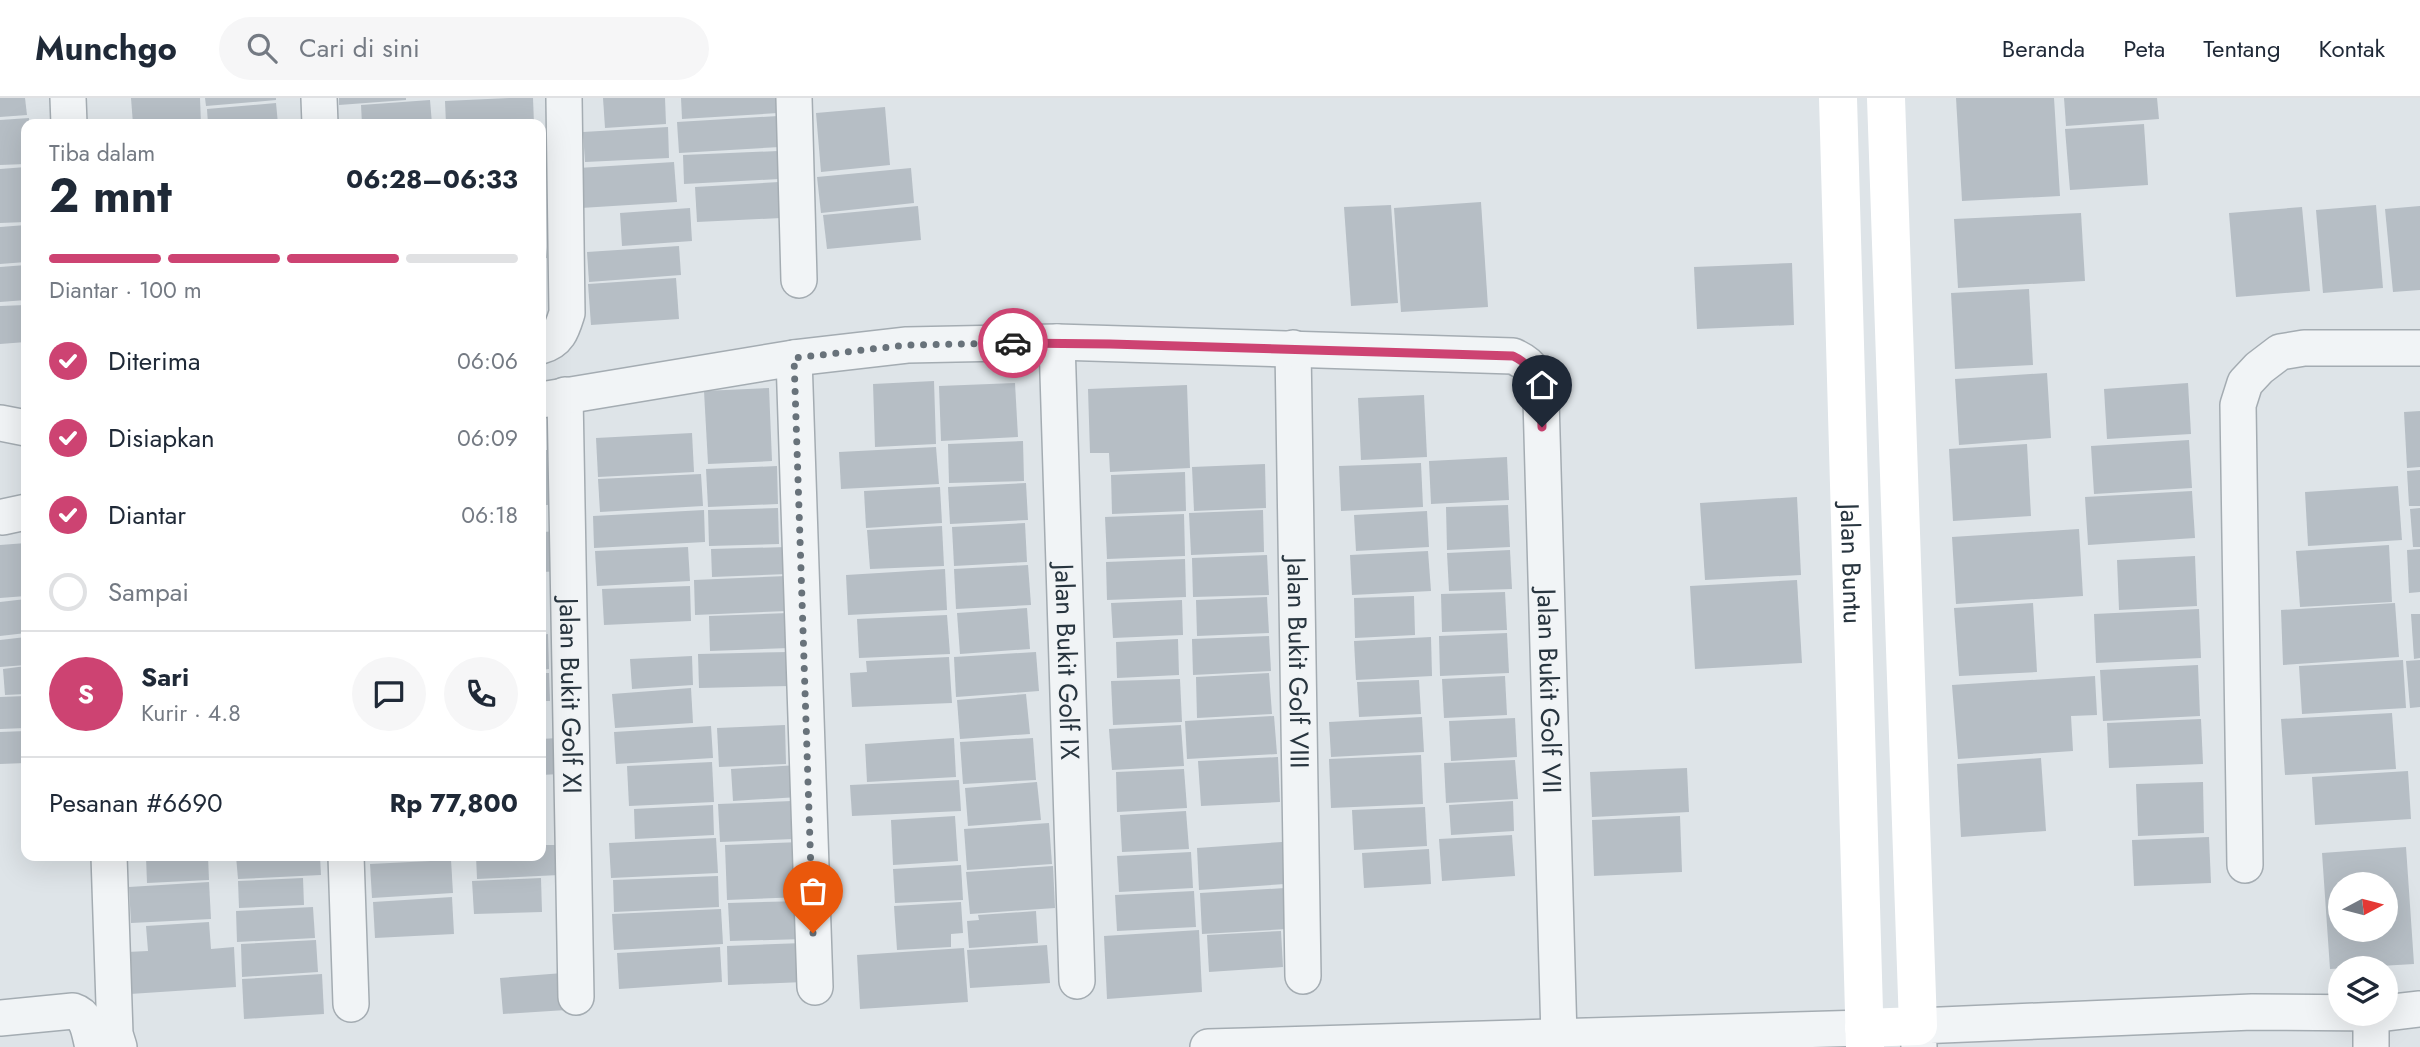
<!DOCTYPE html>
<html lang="id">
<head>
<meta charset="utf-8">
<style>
	:root { --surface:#fff; --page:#f6f6f7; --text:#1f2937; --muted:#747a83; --line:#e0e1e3; --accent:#cd4372 }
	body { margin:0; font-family:Jost,sans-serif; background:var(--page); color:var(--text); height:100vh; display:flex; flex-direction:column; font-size:26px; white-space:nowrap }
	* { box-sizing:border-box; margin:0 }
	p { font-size:23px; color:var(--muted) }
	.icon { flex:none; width:38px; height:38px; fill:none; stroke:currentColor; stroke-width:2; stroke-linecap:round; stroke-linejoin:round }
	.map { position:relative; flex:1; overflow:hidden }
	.details { position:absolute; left:21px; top:21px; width:525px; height:742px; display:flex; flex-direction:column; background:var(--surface); border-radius:14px; box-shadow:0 7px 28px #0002 }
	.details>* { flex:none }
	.needle { width:46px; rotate:83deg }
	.fabs { position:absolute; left:2328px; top:774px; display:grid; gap:14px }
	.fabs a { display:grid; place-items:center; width:70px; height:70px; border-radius:50%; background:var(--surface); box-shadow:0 7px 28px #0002; font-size:35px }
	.pin { position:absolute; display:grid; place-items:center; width:60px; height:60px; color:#fff; margin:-72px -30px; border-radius:50% 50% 50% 0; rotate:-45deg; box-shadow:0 0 7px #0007 }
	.pin .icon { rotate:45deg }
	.courier { position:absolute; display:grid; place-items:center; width:70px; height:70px; margin:-35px; border:5px solid #cd4372; border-radius:50%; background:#fff; color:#222; box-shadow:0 2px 9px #0007 }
	.summary em { font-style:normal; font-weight:700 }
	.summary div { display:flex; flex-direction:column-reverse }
	.summary { display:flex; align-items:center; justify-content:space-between; height:119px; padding:0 28px }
	h1 { font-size:46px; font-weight:700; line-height:52px }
	.bar { display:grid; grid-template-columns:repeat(4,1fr); gap:10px 7px; align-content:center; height:84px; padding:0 28px }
	.bar i { height:9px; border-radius:5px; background:var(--line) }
	.bar .selected { background:var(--accent) }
	.bar p { grid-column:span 4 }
	.line { display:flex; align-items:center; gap:18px; padding:0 28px; border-top:2px solid var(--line) }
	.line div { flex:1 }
	.round { display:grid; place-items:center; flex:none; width:74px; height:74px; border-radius:37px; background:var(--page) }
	ol { padding:0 28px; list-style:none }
	li { display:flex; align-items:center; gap:21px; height:77px }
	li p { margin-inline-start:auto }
	li .icon { padding:7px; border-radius:50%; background:var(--accent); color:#fff; stroke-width:4 }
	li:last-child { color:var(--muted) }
	li i { width:38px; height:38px; border:4px solid var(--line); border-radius:50% }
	header { display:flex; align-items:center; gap:42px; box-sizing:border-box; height:98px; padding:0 35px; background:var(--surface); border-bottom:2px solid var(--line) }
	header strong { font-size:33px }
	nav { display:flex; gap:38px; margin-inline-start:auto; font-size:24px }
	.search { width:490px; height:63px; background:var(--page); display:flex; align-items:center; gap:18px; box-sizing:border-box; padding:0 24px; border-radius:38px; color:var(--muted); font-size:26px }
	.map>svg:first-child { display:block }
	.building { fill:#b6bec5; fill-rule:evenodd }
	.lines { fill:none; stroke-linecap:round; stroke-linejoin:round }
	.street-casing { stroke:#a4acb2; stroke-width:38 }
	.street { stroke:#f1f4f6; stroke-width:35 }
	.secondary { stroke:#fff; stroke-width:38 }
	.done { stroke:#68727a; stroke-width:7; stroke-dasharray:0 12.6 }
	.route { stroke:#cd4372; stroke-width:9 }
	.labels { text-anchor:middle; stroke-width:5; stroke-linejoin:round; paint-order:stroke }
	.street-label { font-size:26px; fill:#28353f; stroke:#eef3f6 }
</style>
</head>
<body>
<header>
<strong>Munchgo</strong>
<div class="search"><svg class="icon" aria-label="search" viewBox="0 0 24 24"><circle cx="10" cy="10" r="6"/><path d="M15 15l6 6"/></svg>Cari di sini</div>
<nav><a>Beranda</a><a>Peta</a><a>Tentang</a><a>Kontak</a></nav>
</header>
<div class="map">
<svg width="2420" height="949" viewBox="0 0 2420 949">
	<rect width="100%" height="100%" fill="#dee4e8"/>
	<g class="building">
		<polygon points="0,0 25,0 27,17 0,19"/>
		<polygon points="131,0 200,0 201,26 133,26"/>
		<polygon points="205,0 276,0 276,2 206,8"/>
		<polygon points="339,0 406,0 406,2 339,7"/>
		<polygon points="509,0 533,0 534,26 446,26 445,3"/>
		<polygon points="603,0 665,0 666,26 605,30"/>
		<polygon points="681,0 777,0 778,15 682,21"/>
		<polygon points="1956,0 2054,0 2060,98 1962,103"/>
		<polygon points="2064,0 2157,0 2159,21 2066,28"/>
		<polygon points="430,2 432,26 362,26 361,7"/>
		<polygon points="276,5 278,26 208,26 207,11"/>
		<polygon points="885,9 890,67 821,74 816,15"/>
		<polygon points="778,18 780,49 679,55 677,24"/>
		<polygon points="29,20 29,26 26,26 26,66 0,67 0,22"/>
		<polygon points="2144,26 2148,87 2070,92 2065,31"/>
		<polygon points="668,29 669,60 585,64 583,34"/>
		<polygon points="778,53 779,81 684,86 683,57"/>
		<polygon points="674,64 677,104 581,110 578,70"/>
		<polygon points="26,69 26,124 0,125 0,71"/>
		<polygon points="911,70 914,105 821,115 817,79"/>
		<polygon points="779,84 781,120 697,124 695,89"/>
		<polygon points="1481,104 1488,209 1401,214 1394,110"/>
		<polygon points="1391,107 1398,205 1351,208 1344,109"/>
		<polygon points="2376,107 2383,190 2323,195 2316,112"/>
		<polygon points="918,108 921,142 827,151 823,117"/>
		<polygon points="2420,108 2420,192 2393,194 2385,111"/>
		<polygon points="2302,109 2310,193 2236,199 2229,115"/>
		<polygon points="690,110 692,143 622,148 620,115"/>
		<polygon points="2081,115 2085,183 1958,190 1954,121"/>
		<polygon points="26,127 26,164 0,166 0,129"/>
		<polygon points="541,127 544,127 547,160 541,161"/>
		<polygon points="679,148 681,177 589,184 587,154"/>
		<polygon points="1792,165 1794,227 1697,231 1694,169"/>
		<polygon points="26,167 26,202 0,204 0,169"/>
		<polygon points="676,180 679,221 591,227 588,186"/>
		<polygon points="2029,191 2033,267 1955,271 1951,195"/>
		<polygon points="26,207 26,244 0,246 0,208"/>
		<polygon points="2047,275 2051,340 1959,347 1955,281"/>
		<polygon points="934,283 936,346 875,349 873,286"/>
		<polygon points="1015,285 1018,339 941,343 939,288"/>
		<polygon points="2188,285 2191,336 2107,341 2104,291"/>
		<polygon points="1187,287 1190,370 1110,374 1109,355 1090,355 1088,291"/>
		<polygon points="769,290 772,363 708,366 704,293"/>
		<polygon points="1424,297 1427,359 1361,362 1358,300"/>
		<polygon points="2420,313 2420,369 2407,370 2404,314"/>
		<polygon points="692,335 694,374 598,379 596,340"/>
		<polygon points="2189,342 2192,390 2094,396 2091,348"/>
		<polygon points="1023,343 1024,383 949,385 948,346"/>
		<polygon points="2027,346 2031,418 1953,423 1949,351"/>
		<polygon points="936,349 939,386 841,391 839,354"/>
		<polygon points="541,352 547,352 550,407 541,407"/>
		<polygon points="1507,359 1509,402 1431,406 1429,363"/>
		<polygon points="1421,365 1423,409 1341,413 1339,368"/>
		<polygon points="1265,366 1266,410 1194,413 1192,369"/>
		<polygon points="777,368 778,406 708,409 706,371"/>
		<polygon points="2420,372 2420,408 2409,408 2407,373"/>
		<polygon points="1185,374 1186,413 1112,416 1111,377"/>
		<polygon points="701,376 703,408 600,414 598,381"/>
		<polygon points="1026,385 1028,422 950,426 948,389"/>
		<polygon points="2398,388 2402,442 2308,448 2305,394"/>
		<polygon points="940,389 942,425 866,430 864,393"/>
		<polygon points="2192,393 2195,440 2088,447 2085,399"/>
		<polygon points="1797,399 1801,477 1705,482 1700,405"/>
		<polygon points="1508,407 1510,449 1447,452 1446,409"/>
		<polygon points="778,410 779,446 709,448 708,412"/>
		<polygon points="2420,410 2420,449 2413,449 2410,411"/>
		<polygon points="704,412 705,444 594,450 593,418"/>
		<polygon points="1263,412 1264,454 1191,457 1189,415"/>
		<polygon points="1427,413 1429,449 1356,453 1354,417"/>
		<polygon points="1184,416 1185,458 1107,461 1105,419"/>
		<polygon points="1025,425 1027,464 954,468 952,429"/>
		<polygon points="942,428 944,468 870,471 867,432"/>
		<polygon points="2079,431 2083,498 1956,506 1952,439"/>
		<polygon points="563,433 565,473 541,474 541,434"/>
		<polygon points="26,445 26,498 0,500 0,447"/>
		<polygon points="2389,447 2392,504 2300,509 2296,453"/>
		<polygon points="688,449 690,483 597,488 595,453"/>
		<polygon points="787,449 788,476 712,479 711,451"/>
		<polygon points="2420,451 2420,494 2409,495 2407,452"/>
		<polygon points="1510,452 1512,491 1449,493 1447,455"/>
		<polygon points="1428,453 1431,493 1352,497 1350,457"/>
		<polygon points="1267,457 1269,497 1193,499 1192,460"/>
		<polygon points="2195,458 2197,508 2119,512 2117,462"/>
		<polygon points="1185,461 1186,499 1107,502 1106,464"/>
		<polygon points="1028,467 1031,507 956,511 954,471"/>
		<polygon points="945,471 947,512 848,517 846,477"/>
		<polygon points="787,478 788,513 695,517 694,482"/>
		<polygon points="1797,482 1802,565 1695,571 1690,488"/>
		<polygon points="690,488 691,523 604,527 602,491"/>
		<polygon points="1505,494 1507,532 1442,534 1441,496"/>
		<polygon points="1414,498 1415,537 1355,540 1354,500"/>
		<polygon points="1267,499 1269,535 1197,538 1196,502"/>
		<polygon points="26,501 26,535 0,538 0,504"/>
		<polygon points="1182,502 1183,537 1113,540 1111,505"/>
		<polygon points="2033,505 2037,574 1959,578 1954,510"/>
		<polygon points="2395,505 2399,559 2283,567 2281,512"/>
		<polygon points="1027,510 1030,551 960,556 957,515"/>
		<polygon points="2199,511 2201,560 2096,565 2094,516"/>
		<polygon points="788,515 789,550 710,553 709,518"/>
		<polygon points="2411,516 2420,516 2420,560 2414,561"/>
		<polygon points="947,517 950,556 859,560 857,521"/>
		<polygon points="1507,535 1509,575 1440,578 1439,538"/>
		<polygon points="548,536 549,571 541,572 541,537"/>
		<polygon points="1269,538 1271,573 1193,577 1192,541"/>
		<polygon points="26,539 26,567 0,569 0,542"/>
		<polygon points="1431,539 1432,578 1356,582 1354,543"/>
		<polygon points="1178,541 1179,577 1117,580 1116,544"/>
		<polygon points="789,554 790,588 699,590 698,556"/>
		<polygon points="1036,554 1039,593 956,599 954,559"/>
		<polygon points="692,558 693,587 632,591 630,561"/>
		<polygon points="949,559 952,605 852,609 850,575 867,574 866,563"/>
		<polygon points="2403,562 2406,610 2302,616 2299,568"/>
		<polygon points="2420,562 2420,609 2410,610 2406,563"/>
		<polygon points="2198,567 2200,618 2103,623 2100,572"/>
		<polygon points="26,568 26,596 5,597 3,571"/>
		<polygon points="541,575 549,575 550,603 541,603"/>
		<polygon points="1269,575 1272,616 1197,620 1196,579"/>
		<polygon points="1505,578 1507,617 1444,620 1442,581"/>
		<polygon points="2095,578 2097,617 2071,618 2073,653 1958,661 1952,587"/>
		<polygon points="1180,581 1182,624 1113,627 1111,583"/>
		<polygon points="1419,582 1421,616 1359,619 1357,584"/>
		<polygon points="691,590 693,625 615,630 612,596"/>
		<polygon points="1026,596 1030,636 960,641 957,602"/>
		<polygon points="26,598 26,630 0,631 0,599"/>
		<polygon points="2392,615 2396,671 2285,677 2281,621"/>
		<polygon points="1274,618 1277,656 1187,661 1185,623"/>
		<polygon points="1422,619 1424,654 1331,659 1329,624"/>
		<polygon points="1515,620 1517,659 1451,663 1449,623"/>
		<polygon points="2201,621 2203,666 2109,670 2107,625"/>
		<polygon points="785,627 786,666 719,669 717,630"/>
		<polygon points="1181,627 1184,668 1112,672 1109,631"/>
		<polygon points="711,628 713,660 616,666 614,634"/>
		<polygon points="26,633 26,665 0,666 0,634"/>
		<polygon points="558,640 560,676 541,677 541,641"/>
		<polygon points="954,640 956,679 867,684 865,646"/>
		<polygon points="1033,640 1036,682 963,686 960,644"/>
		<polygon points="1421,657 1423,706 1331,710 1329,661"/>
		<polygon points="1278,659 1280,704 1201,708 1198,663"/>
		<polygon points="2041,660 2046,733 1961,739 1957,666"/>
		<polygon points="1515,662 1518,701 1446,705 1444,665"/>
		<polygon points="712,664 714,704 629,708 627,668"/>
		<polygon points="798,667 799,699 733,703 731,671"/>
		<polygon points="1687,670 1689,714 1592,719 1590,674"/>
		<polygon points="1184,671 1187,710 1117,714 1116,674"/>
		<polygon points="2408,673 2411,721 2315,727 2312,679"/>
		<polygon points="959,682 961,713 852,718 850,687"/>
		<polygon points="1037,684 1041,722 968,728 965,690"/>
		<polygon points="2203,684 2204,735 2138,738 2136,686"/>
		<polygon points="792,703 794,741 720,744 718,706"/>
		<polygon points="1513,703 1514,733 1451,737 1449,707"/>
		<polygon points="713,707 714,737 635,741 634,711"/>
		<polygon points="1425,709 1427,748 1354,752 1352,712"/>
		<polygon points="1186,713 1189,751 1122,754 1120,717"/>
		<polygon points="955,718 958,763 893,767 891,722"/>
		<polygon points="1680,718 1682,774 1594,778 1592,722"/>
		<polygon points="1049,725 1052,766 967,772 964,731"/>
		<polygon points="1512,737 1515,778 1442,783 1439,741"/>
		<polygon points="2209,739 2211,785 2134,788 2132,742"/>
		<polygon points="716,740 718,775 611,780 609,745"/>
		<polygon points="801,744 803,799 727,802 725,747"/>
		<polygon points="1282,744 1285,786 1199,792 1197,750"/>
		<polygon points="541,747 558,747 559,777 477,781 476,758 541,758"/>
		<path d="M2406,749L2414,866L2330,871L2322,755ZM2340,786H2385V831H2340Z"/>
		<polygon points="1429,751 1431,786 1364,790 1362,755"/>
		<polygon points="1191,754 1193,790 1119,794 1117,758"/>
		<polygon points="208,758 209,782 147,785 146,759"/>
		<polygon points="236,758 320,758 321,777 238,781"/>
		<polygon points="451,762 453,795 372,800 370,766"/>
		<polygon points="961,767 963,802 895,805 893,771"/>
		<polygon points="1053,768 1055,810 970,816 966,774"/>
		<polygon points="718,778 719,809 614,814 613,782"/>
		<polygon points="303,780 304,807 239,810 238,783"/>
		<polygon points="541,780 542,814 474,816 472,783"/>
		<polygon points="209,784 211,821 131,825 129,789"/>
		<polygon points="1285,790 1287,831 1202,836 1200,795"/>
		<polygon points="1194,793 1196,829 1117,833 1115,797"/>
		<polygon points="452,799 454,836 375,840 373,804"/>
		<polygon points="803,803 804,841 730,843 728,805"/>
		<polygon points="961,804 963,835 951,836 951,849 897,852 894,808"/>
		<polygon points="313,809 315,840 237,844 236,813"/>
		<polygon points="721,811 723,846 614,852 612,816"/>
		<polygon points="1036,813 1038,845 969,850 967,823 979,822 978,817"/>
		<polygon points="209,824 211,851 234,849 236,889 130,896 127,854 148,853 146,828"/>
		<polygon points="1199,832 1202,894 1107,901 1104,838"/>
		<polygon points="1281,833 1283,869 1209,874 1207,837"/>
		<polygon points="316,842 318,874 242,879 241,846"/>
		<polygon points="803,845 804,884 728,887 727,848"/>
		<polygon points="1047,847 1050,885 970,890 967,852"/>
		<polygon points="720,849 722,884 619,891 617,855"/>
		<polygon points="964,850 968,904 860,911 857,857"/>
		<polygon points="563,875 566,912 503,916 500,880"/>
		<polygon points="322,876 324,916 244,921 242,881"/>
	</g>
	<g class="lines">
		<g class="street-casing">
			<g id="street">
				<polyline points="68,0 69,26"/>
				<polyline points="319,0 320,26"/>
				<polyline points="794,0 799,182"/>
				<path id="s1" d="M1057,244L1077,883"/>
				<path d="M541,248C559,243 562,231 567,215L564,0"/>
				<path id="s2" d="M1293,250L1303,878"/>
				<polyline points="794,260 815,889"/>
				<path id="s3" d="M565,297L576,899"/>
				<path id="s4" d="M541,302L794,260L907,247L1057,244L1513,258C1536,268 1536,279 1541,301L1559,939"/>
				<polyline points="0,325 26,330"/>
				<polyline points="3,419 26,414"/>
				<polyline points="109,758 115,936 119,949"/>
				<polyline points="346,758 351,906"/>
				<polyline points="2245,767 2238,307 2245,285 2259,270 2280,254 2304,250 2420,250"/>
				<polyline points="2385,915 2420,911"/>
				<polyline points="2371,916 2371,949"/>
				<path d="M0,920L73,913C89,918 89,935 93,949"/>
				<polyline points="1208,949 1864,930"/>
				<polyline points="1919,949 1918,928 2252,914 2378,915"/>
			</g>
		</g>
		<use href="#street" class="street"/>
		<g class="secondary">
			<path id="s5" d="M1838,0L1865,949"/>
			<polyline points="1864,930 1918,928 1886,0"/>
		</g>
	</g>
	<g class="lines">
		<polyline class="done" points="813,835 794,260 907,247 1013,245"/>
		<path class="route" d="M1013,245L1110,246L1513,258C1542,271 1541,301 1542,329"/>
	</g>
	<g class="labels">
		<g class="street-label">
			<text dy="9" stroke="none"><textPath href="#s5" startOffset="466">Jalan Buntu</textPath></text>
			<text dy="9" stroke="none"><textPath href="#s1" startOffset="320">Jalan Bukit Golf IX</textPath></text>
			<text dy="9" stroke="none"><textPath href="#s2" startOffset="315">Jalan Bukit Golf VIII</textPath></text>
			<text dy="9" stroke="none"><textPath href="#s4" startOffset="1323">Jalan Bukit Golf VII</textPath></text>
			<text dy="9" stroke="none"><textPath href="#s3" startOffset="301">Jalan Bukit Golf XI</textPath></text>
		</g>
	</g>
</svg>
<div class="fabs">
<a><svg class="needle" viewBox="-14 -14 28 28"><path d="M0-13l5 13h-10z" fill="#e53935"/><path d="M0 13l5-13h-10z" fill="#747a83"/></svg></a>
<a><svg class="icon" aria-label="layers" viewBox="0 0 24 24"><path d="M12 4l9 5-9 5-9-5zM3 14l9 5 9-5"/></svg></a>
</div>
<div class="pin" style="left:813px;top:835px;background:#ea580c"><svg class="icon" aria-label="bag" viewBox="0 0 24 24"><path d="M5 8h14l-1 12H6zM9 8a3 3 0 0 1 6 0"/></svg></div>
<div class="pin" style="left:1542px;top:329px;background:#1f2937"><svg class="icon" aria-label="home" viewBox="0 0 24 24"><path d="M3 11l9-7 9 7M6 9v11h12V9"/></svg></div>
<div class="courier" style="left:1013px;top:245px"><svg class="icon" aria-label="car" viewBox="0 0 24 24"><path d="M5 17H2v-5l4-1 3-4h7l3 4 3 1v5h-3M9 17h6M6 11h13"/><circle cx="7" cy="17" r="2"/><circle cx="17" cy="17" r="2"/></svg></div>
<section class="details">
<div class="summary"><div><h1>2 mnt</h1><p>Tiba dalam</p></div><em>06:28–06:33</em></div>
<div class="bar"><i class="selected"></i><i class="selected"></i><i class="selected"></i><i></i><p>Diantar · 100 m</p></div>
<ol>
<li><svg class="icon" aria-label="check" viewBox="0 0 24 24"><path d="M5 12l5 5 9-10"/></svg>Diterima<p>06:06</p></li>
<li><svg class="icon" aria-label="check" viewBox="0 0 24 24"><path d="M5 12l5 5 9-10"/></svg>Disiapkan<p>06:09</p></li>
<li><svg class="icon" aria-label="check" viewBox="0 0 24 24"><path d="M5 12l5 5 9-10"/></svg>Diantar<p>06:18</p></li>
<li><i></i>Sampai</li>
</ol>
<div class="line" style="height:126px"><b class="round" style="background:var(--accent);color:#fff">S</b><div><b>Sari</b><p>Kurir · 4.8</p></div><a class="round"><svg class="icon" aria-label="chat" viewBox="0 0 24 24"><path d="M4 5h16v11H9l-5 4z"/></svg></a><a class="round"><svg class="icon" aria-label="phone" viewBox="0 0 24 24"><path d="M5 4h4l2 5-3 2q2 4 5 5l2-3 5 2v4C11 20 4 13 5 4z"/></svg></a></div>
<div class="line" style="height:91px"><div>Pesanan #6690</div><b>Rp 77,800</b></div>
</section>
</div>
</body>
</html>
